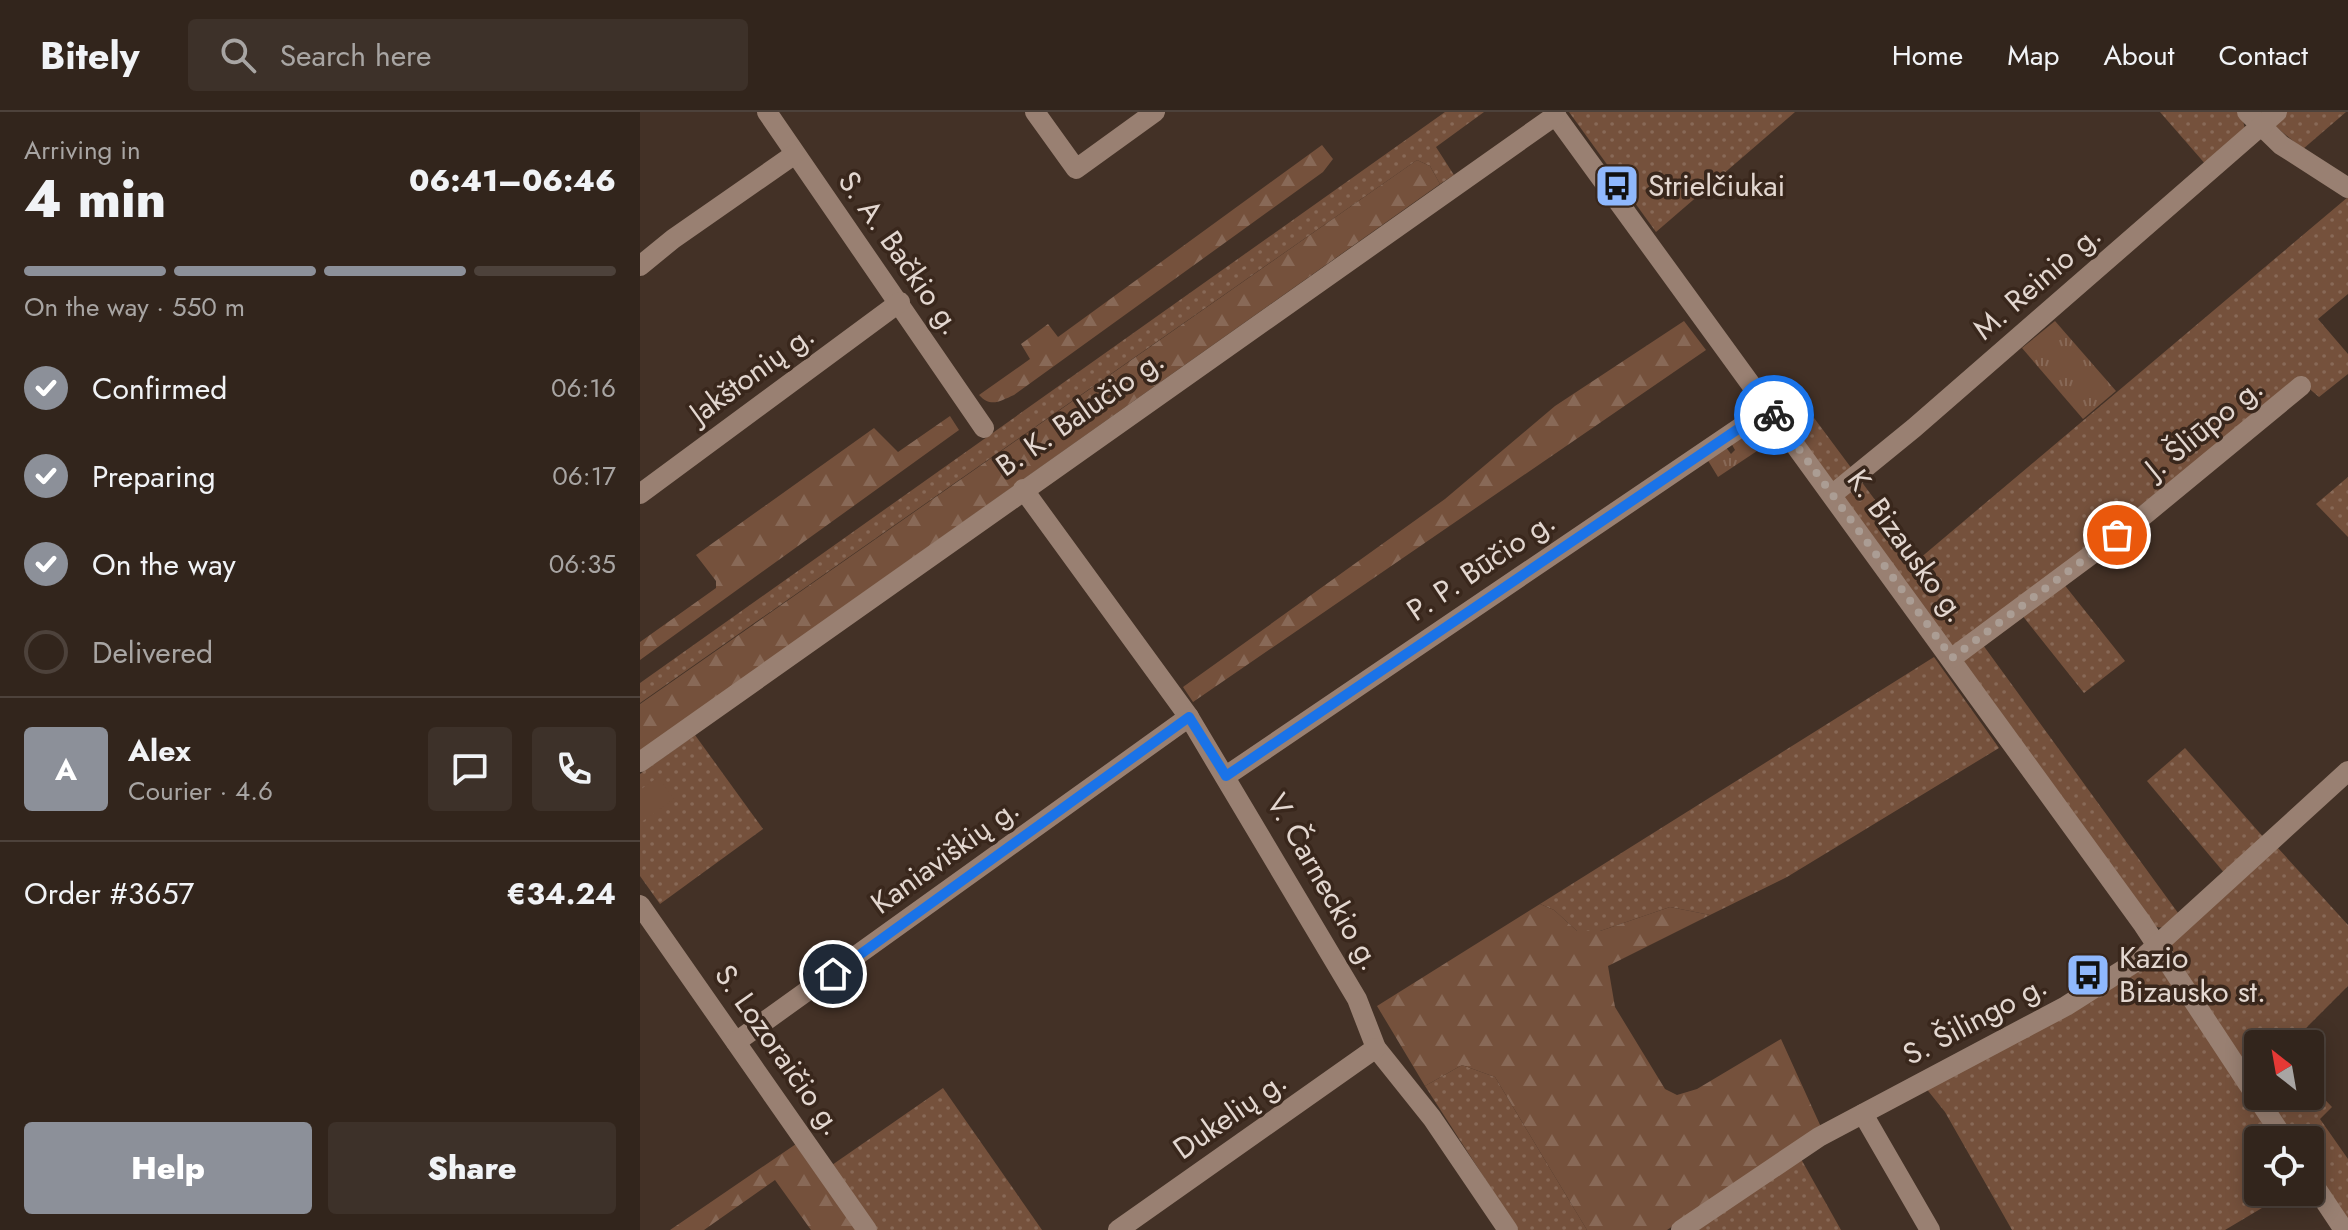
<!DOCTYPE html>
<html lang="en">
<head>
<meta charset="utf-8">
<style>
	:root { --surface:#32251c; --page:#3d3129; --text:#f1f3f6; --muted:#a8a5a3; --line:#4d423b; --accent:#8c9099 }
	body { margin:0; font-family:Jost,sans-serif; background:var(--page); color:var(--text); height:100vh; display:flex; flex-direction:column; font-size:30px; white-space:nowrap }
	* { box-sizing:border-box; margin:0 }
	p { font-size:26px; color:var(--muted) }
	.icon { flex:none; width:44px; height:44px; fill:none; stroke:currentColor; stroke-width:2; stroke-linecap:round; stroke-linejoin:round }
	.map { position:relative; flex:1; overflow:hidden }
	.details { display:flex; flex-direction:column; background:var(--surface); width:640px }
	.details>* { flex:none }
	.needle { width:52px; rotate:329deg }
	.controls { position:absolute; left:1604px; top:918px; display:grid; gap:16px }
	.controls a { display:grid; place-items:center; width:80px; height:80px; border-radius:8px; background:var(--surface); box-shadow:0 4px 20px #0003,0 0 0 2px var(--line); font-size:40px }
	.pin { position:absolute; display:grid; place-items:center; width:68px; height:68px; color:#fff; margin:-34px; border:4px solid #fff; border-radius:50%; box-shadow:0 2px 8px #0007 }
	.courier { position:absolute; display:grid; place-items:center; width:80px; height:80px; margin:-40px; border:6px solid #1a73e8; border-radius:50%; background:#fff; color:#222; box-shadow:0 2px 10px #0007 }
	.overview em { font-style:normal; font-weight:800 }
	.overview div { display:flex; flex-direction:column-reverse }
	.overview { display:flex; align-items:center; justify-content:space-between; height:136px; padding:0 24px }
	h1 { font-size:52px; font-weight:800; line-height:60px }
	.bar { display:grid; grid-template-columns:repeat(4,1fr); gap:12px 8px; align-content:center; height:96px; padding:0 24px }
	.bar i { height:10px; border-radius:6px; background:var(--line) }
	.bar .on { background:var(--accent) }
	.bar p { grid-column:span 4 }
	.line { display:flex; align-items:center; gap:20px; padding:0 24px; border-top:2px solid var(--line) }
	.line div { flex:1 }
	.round { display:grid; place-items:center; flex:none; width:84px; height:84px; border-radius:8px; background:var(--page) }
	ol { padding:0 24px; list-style:none }
	li { display:flex; align-items:center; gap:24px; height:88px }
	li p { margin-inline-start:auto }
	li .icon { padding:8px; border-radius:50%; background:var(--accent); color:#fff; stroke-width:4 }
	li:last-child { color:var(--muted) }
	li i { width:44px; height:44px; border:4px solid var(--line); border-radius:50% }
	.action { display:flex; gap:16px; margin-top:auto; padding:16px 24px }
	.action a { flex:1; height:92px; border-radius:8px; background:var(--accent); color:#fff; font-size:32px; font-weight:800; line-height:92px; text-align:center }
	.action a+a { background:var(--page); color:var(--text) }
	header { display:flex; align-items:center; gap:48px; box-sizing:border-box; height:112px; padding:0 40px; background:var(--surface); border-bottom:2px solid var(--line) }
	header strong { font-size:38px }
	nav { display:flex; gap:44px; margin-inline-start:auto; font-size:28px }
	.search { width:560px; height:72px; background:var(--page); display:flex; align-items:center; gap:20px; box-sizing:border-box; padding:0 28px; border-radius:8px; color:var(--muted); font-size:30px }
	main { display:flex; flex:1; min-height:0 }
	.map>svg:first-child { display:block }
	.grass { fill:url(#grass-dots) }
	.forest { fill:url(#forest-firs) }
	.park { fill:url(#park-tufts) }
	.garden { fill:#75513c }
	.lines { fill:none; stroke-linecap:round; stroke-linejoin:round }
	.minor { stroke:#998072; stroke-width:20 }
	.done { stroke:#ab9d94; stroke-width:8; stroke-dasharray:0 14.4 }
	.route { stroke:#1a73e8; stroke-width:10 }
	.labels { text-anchor:middle; stroke-width:7; stroke-linejoin:round; paint-order:stroke }
	.poi-label { font-size:30px; fill:#e3d7d0; stroke:#39271c; text-anchor:start }
	.street-label { font-size:30px; fill:#e3d7d0; stroke:#39271c }
</style>
</head>
<body>
<header>
<strong>Bitely</strong>
<div class="search"><svg class="icon" aria-label="search" viewBox="0 0 24 24"><circle cx="10" cy="10" r="6"/><path d="M15 15l6 6"/></svg>Search here</div>
<nav><a>Home</a><a>Map</a><a>About</a><a>Contact</a></nav>
</header>
<main>
<section class="details">
<div class="overview"><div><h1>4 min</h1><p>Arriving in</p></div><em>06:41–06:46</em></div>
<div class="bar"><i class="on"></i><i class="on"></i><i class="on"></i><i></i><p>On the way · 550 m</p></div>
<ol>
<li><svg class="icon" aria-label="check" viewBox="0 0 24 24"><path d="M5 12l5 5 9-10"/></svg>Confirmed<p>06:16</p></li>
<li><svg class="icon" aria-label="check" viewBox="0 0 24 24"><path d="M5 12l5 5 9-10"/></svg>Preparing<p>06:17</p></li>
<li><svg class="icon" aria-label="check" viewBox="0 0 24 24"><path d="M5 12l5 5 9-10"/></svg>On the way<p>06:35</p></li>
<li><i></i>Delivered</li>
</ol>
<div class="line" style="height:144px"><b class="round" style="background:var(--accent);color:#fff">A</b><div><b>Alex</b><p>Courier · 4.6</p></div><a class="round"><svg class="icon" aria-label="chat" viewBox="0 0 24 24"><path d="M4 5h16v11H9l-5 4z"/></svg></a><a class="round"><svg class="icon" aria-label="phone" viewBox="0 0 24 24"><path d="M5 4h4l2 5-3 2q2 4 5 5l2-3 5 2v4C11 20 4 13 5 4z"/></svg></a></div>
<div class="line" style="height:104px"><div>Order #3657</div><b>€34.24</b></div>
<div class="action"><a>Help</a><a>Share</a></div>
</section>
<div class="map">
<svg width="1708" height="1118" viewBox="0 0 1708 1118">
	<defs>
		<pattern id="grass-dots" width="8" height="8" patternUnits="userSpaceOnUse" patternTransform="scale(2)"><rect width="8" height="8" fill="#75513c"/><path d="M2 2h.1M6 6h.1" fill="none" stroke="#886957" stroke-width="1.8" stroke-linecap="round"/></pattern>
		<pattern id="forest-firs" width="22" height="20" patternUnits="userSpaceOnUse" patternTransform="scale(2)"><rect width="22" height="20" fill="#75513c"/><path d="M5 1l3.5 6h-7zM16 11l3.5 6h-7z" fill="#886957"/></pattern>
		<pattern id="park-tufts" width="24" height="20" patternUnits="userSpaceOnUse" patternTransform="scale(2)"><rect width="24" height="20" fill="#75513c"/><path d="M3 7l-1-3M5 7V3M7 7l1-3M15 17l-1-3M17 17v-4M19 17l1-3" fill="none" stroke="#886957"/></pattern>
	</defs>
	<rect width="100%" height="100%" fill="#433126"/>
	<g class="grass">
		<polygon points="805,0 844,0 796,35 814,63 800,72 790,54 777,48 0,591 0,571"/>
		<polygon points="929,0 1155,0 1016,120"/>
		<polygon points="1520,0 1601,0 1605,17 1567,54"/>
		<polygon points="1644,0 1706,0 1663,37 1635,14"/>
		<path d="M1708,85V182L1678,207L1708,242V262L1679,285L1659,268L1415,461L1485,549L1444,581L1374,493L1335,522L1541,805C1530,814 1525,819 1511,813L1136,294L1154,279L1279,447Z"/>
		<polygon points="1708,365 1708,425 1676,392"/>
		<polygon points="1294,545 1359,636 1147,765 1070,803 1030,795 960,819 937,819 914,798 900,792"/>
		<polygon points="55,623 123,717 20,792 0,764 0,662"/>
		<polygon points="1545,636 1625,727 1586,763 1507,669"/>
		<polygon points="1637,735 1708,813 1708,874 1650,932 1618,932 1618,976 1529,837 1531,831"/>
		<polygon points="1516,850 1636,1028 1618,1028 1618,1080 1649,1080 1585,1118 1372,1118 1305,1000 1285,975"/>
		<polygon points="822,953 855,965 947,1118 878,1118 785,974"/>
		<polygon points="1670,972 1692,995 1680,1007 1708,1047 1708,1113 1670,1055 1670,1028 1653,1028 1623,984 1670,984"/>
		<polygon points="303,976 402,1118 237,1118 192,1053"/>
		<polygon points="1161,1047 1201,1118 1054,1118"/>
	</g>
	<g class="forest">
		<path d="M682,33L693,47L683,60L374,283C360,289 351,296 339,283L390,247L381,232L408,212L418,225Z"/>
		<polygon points="777,48 790,54 800,72 0,639 0,592"/>
		<polygon points="1044,209 1066,238 553,590 543,575 805,387 915,294"/>
		<polygon points="310,304 319,318 0,548 0,530 76,476 76,469 56,443 234,316 258,340"/>
		<polygon points="900,792 914,798 937,819 960,819 1030,795 1070,803 968,854 975,895 1025,977 1037,983 1057,977 1141,927 1181,1015 1027,1118 947,1118 855,965 822,953 785,974 737,894"/>
		<polygon points="156,1032 218,1118 171,1118 135,1068 64,1118 30,1118"/>
	</g>
	<g class="park">
		<polygon points="1415,209 1476,279 1443,307 1382,236"/>
		<polygon points="1105,322 1117,339 1078,365 1067,347 1085,334 1091,342 1095,338 1091,331"/>
	</g>
	<polygon class="garden" points="18,665 34,687 0,711 0,678"/>
	<g class="lines">
		<g class="minor">
			<polyline points="127,0 344,316"/>
			<polyline points="395,0 436,57 515,0"/>
			<polyline points="913,0 1502,811 1645,1028"/>
			<polyline points="1607,0 1641,33 1708,76"/>
			<polyline points="0,154 33,127 155,42"/>
			<polyline points="383,377 549,605 717,887 736,936 792,1006 868,1118"/>
			<polyline points="0,382 260,190"/>
			<polyline points="1193,382 1274,316 1637,0"/>
			<polyline points="1312,546 1502,405 1661,274"/>
			<polyline points="0,650 916,3"/>
			<polyline points="586,664 1129,296"/>
			<polyline points="0,793 227,1118"/>
			<polyline points="96,930 549,605"/>
			<polyline points="1223,1002 1290,1118"/>
			<polyline points="1670,1067 1704,1118"/>
			<polyline points="478,1118 736,936"/>
			<polyline points="1041,1118 1179,1025 1426,894 1505,844 1708,659"/>
		</g>
	</g>
	<g class="lines">
		<polyline class="done" points="1134,303 1312,546 1477,423"/>
		<polyline class="route" points="193,862 549,605 586,664 1129,296 1134,303"/>
	</g>
	<defs>
		<g id="bus-square" transform="scale(2.3)"><rect x="-9" y="-9" width="18" height="18" rx="4" fill="#8fb8fd" stroke="#39271c"/><path d="M-5-6H5V4H4V6H2V4H-2V6H-4V4H-5ZM-3.5-4V0h7V-4ZM-3.5 1.2v1.5H-2V1.2ZM2 1.2v1.5H3.5V1.2Z" fill="#111"/></g>
	</defs>
	<g fill-rule="evenodd">
		<use href="#bus-square" x="977" y="74"/>
		<use href="#bus-square" x="1448" y="863"/>
	</g>
	<g class="labels">
		<g class="poi-label">
			<text x="1008" y="84">Strielčiukai</text>
			<text x="1479" y="856">Kazio<tspan x="1479" dy="34">Bizausko st.</tspan></text>
		</g>
		<g class="street-label">
			<text transform="translate(260 141) rotate(55)" y="10">S. A. Bačkio g.</text>
			<text transform="translate(1397 170) rotate(-41)" y="10">M. Reinio g.</text>
			<text transform="translate(112 262) rotate(-36)" y="10">Jakštonių g.</text>
			<text transform="translate(440 301) rotate(-35)" y="10">B. K. Balučio g.</text>
			<text transform="translate(1564 316) rotate(-39)" y="10">J. Šliūpo g.</text>
			<text transform="translate(1267 434) rotate(54)" y="10">K. Bizausko g.</text>
			<text transform="translate(841 454) rotate(-34)" y="10">P. P. Būčio g.</text>
			<text transform="translate(305 744) rotate(-36)" y="10">Kaniaviškių g.</text>
			<text transform="translate(684 770) rotate(60)" y="10">V. Čarneckio g.</text>
			<text transform="translate(1335 908) rotate(-28)" y="10">S. Šilingo g.</text>
			<text transform="translate(139 938) rotate(55)" y="10">S. Lozoraičio g.</text>
			<text transform="translate(590 1003) rotate(-35)" y="10">Dukelių g.</text>
		</g>
	</g>
</svg>
<div class="controls">
<a><svg class="needle" viewBox="-14 -14 28 28"><path d="M0-13l5 13h-10z" fill="#e53935"/><path d="M0 13l5-13h-10z" fill="#a8a5a3"/></svg></a>
<a><svg class="icon" aria-label="locate" viewBox="0 0 24 24"><circle cx="12" cy="12" r="6"/><path d="M12 2v4M12 18v4M2 12h4M18 12h4"/></svg></a>
</div>
<div class="pin" style="left:1477px;top:423px;background:#ea580c"><svg class="icon" aria-label="bag" viewBox="0 0 24 24"><path d="M5 8h14l-1 12H6zM9 8a3 3 0 0 1 6 0"/></svg></div>
<div class="pin" style="left:193px;top:862px;background:#1f2937"><svg class="icon" aria-label="home" viewBox="0 0 24 24"><path d="M3 11l9-7 9 7M6 9v11h12V9"/></svg></div>
<div class="courier" style="left:1134px;top:303px"><svg class="icon" aria-label="bike" viewBox="0 0 24 24"><circle cx="6" cy="16" r="4"/><circle cx="18" cy="16" r="4"/><path d="M6 16l4-8h5l3 8M10 8l3 8H6M13 5h3"/></svg></div>
</div>
</main>
</body>
</html>
